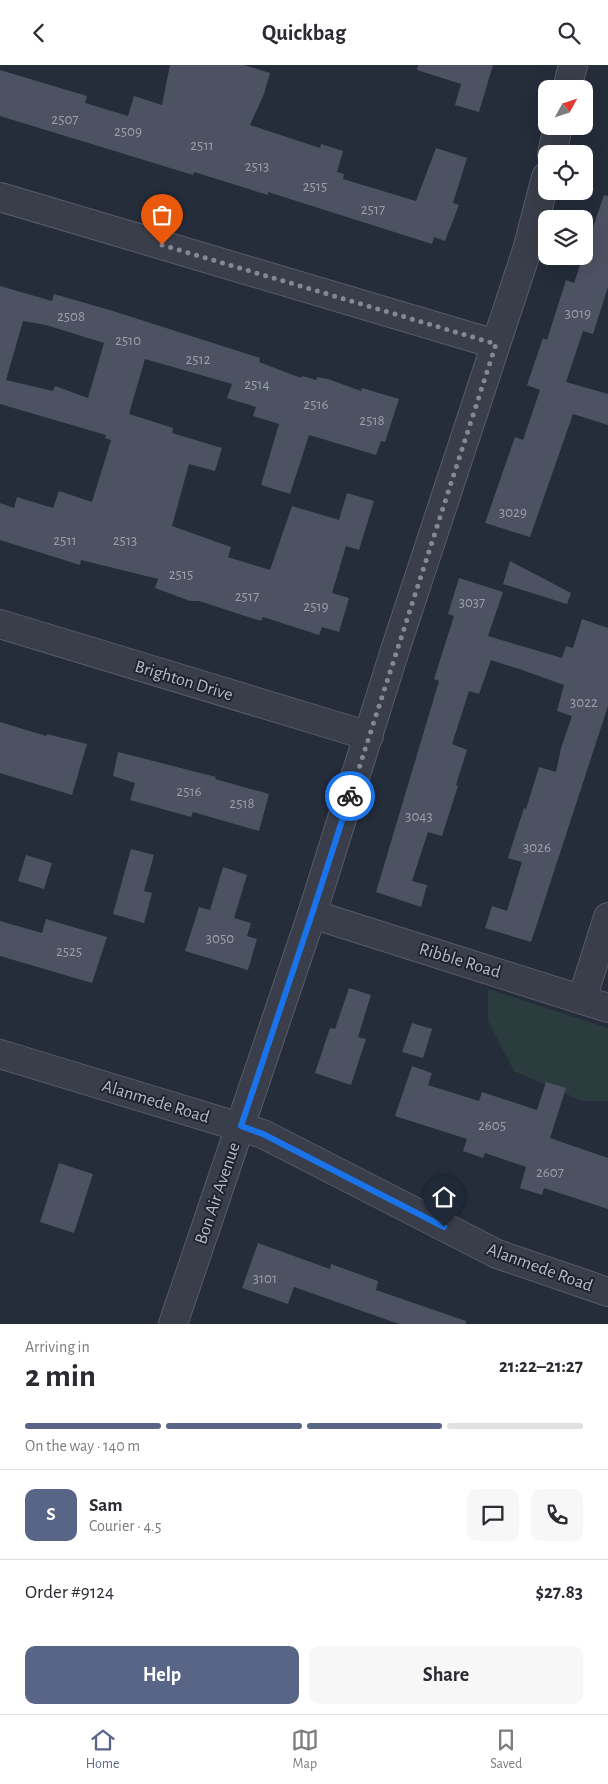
<!DOCTYPE html>
<html lang="en">
<head>
<meta charset="utf-8">
<style>
	:root { --surface:#fff; --page:#f7f7f7; --text:#2b2b33; --muted:#7c7c81; --line:#e1e1e2; --accent:#596587 }
	body { margin:0; font-family:"Alegreya Sans",sans-serif; background:var(--page); color:var(--text); height:100vh; display:flex; flex-direction:column; font-size:19px; white-space:nowrap }
	* { box-sizing:border-box; margin:0 }
	p { font-size:16px; color:var(--muted) }
	.icon { flex:none; width:28px; height:28px; fill:none; stroke:currentColor; stroke-width:2; stroke-linecap:round; stroke-linejoin:round }
	.map { position:relative; height:1259px; overflow:hidden }
	.drawer { display:flex; flex-direction:column; background:var(--surface); flex:1 }
	.drawer>* { flex:none }
	.needle { width:32px; rotate:50deg }
	.tools { position:absolute; left:538px; top:15px; display:grid; gap:10px }
	.tools a { display:grid; place-items:center; width:55px; height:55px; border-radius:10px; background:var(--surface); box-shadow:0 5px 20px #0002; font-size:25px }
	.pin { position:absolute; display:grid; place-items:center; width:42px; height:42px; color:#fff; margin:-51px -21px; border-radius:50% 50% 50% 0; rotate:-45deg; box-shadow:0 0 5px #0007 }
	.pin .icon { rotate:45deg }
	.courier { position:absolute; display:grid; place-items:center; width:50px; height:50px; margin:-25px; border:4px solid #1a73e8; border-radius:50%; background:#fff; color:#222; box-shadow:0 1px 6px #0007 }
	.overview em { font-style:normal; font-weight:700 }
	.overview div { display:flex; flex-direction:column-reverse }
	.overview { display:flex; align-items:center; justify-content:space-between; height:85px; padding:0 25px }
	h1 { font-size:32px; font-weight:700; line-height:38px }
	.bar { display:grid; grid-template-columns:repeat(4,1fr); gap:8px 5px; align-content:center; height:60px; padding:0 25px }
	.bar i { height:6px; border-radius:4px; background:var(--line) }
	.bar .active { background:var(--accent) }
	.bar p { grid-column:span 4 }
	.line { display:flex; align-items:center; gap:12px; padding:0 25px; border-top:1px solid var(--line) }
	.line div { flex:1 }
	.round { display:grid; place-items:center; flex:none; width:52px; height:52px; border-radius:10px; background:var(--page) }
	.button { display:flex; gap:10px; margin-top:auto; padding:10px 25px }
	.button a { flex:1; height:58px; border-radius:10px; background:var(--accent); color:#fff; font-size:20px; font-weight:700; line-height:58px; text-align:center }
	.button a+a { background:var(--page); color:var(--text) }
	header { display:flex; justify-content:space-between; align-items:center; height:65px; padding:0 25px; background:var(--surface); font-size:22px; font-weight:700 }
	.dock { display:flex; justify-content:space-around; align-items:center; height:70px; border-top:1px solid var(--line); background:var(--surface); font-size:14px; color:var(--muted) }
	.dock a { display:grid; justify-items:center; gap:2px }
	.dock .active { color:var(--accent) }
	.map>svg:first-child { display:block }
	.green { fill:#2b3c3f }
	.building { fill:#4c5262; fill-rule:evenodd }
	.lines { fill:none; stroke-linecap:round; stroke-linejoin:round }
	.minor-casing { stroke:#575c68; stroke-width:30 }
	.minor { stroke:#393e4a; stroke-width:28 }
	.done { stroke:#828895; stroke-width:5; stroke-dasharray:0 9 }
	.route { stroke:#1a73e8; stroke-width:6 }
	.labels { text-anchor:middle; stroke-width:4; stroke-linejoin:round; paint-order:stroke }
	.number-label { font-size:15px; fill:#9a9fad }
	.street-label { font-size:18px; fill:#b4b9c6; stroke:#1e232f }
</style>
</head>
<body>
<header><svg class="icon" aria-label="back" viewBox="0 0 24 24"><path d="M15 5l-7 7 7 7"/></svg>Quickbag<svg class="icon" aria-label="search" viewBox="0 0 24 24"><circle cx="10" cy="10" r="6"/><path d="M15 15l6 6"/></svg></header>
<div class="map">
<svg width="608" height="1259" viewBox="0 0 608 1259">
	<rect width="100%" height="100%" fill="#252c3a"/>
	<polygon class="green" points="488,924 608,963 608,1036 582,1036 514,1006 488,956"/>
	<g class="building">
		<polygon points="170,0 244,0 270,8 264,29 250,60 320,83 321,79 343,86 337,107 344,109 343,114 416,136 436,83 467,93 453,138 459,140 445,176 434,172 432,179 268,127 268,130 194,107 193,110 0,51 0,5 87,31 85,38 128,51 134,31 162,40"/>
		<polygon points="418,0 493,0 479,47 455,40 461,19 417,5"/>
		<polygon points="604,130 608,131 608,222 593,269 583,266 566,317 608,329 608,360 573,349 530,472 485,458 515,372 523,375 540,325 527,320 543,273 547,275 566,215 574,218"/>
		<path d="M0,221L52,236L54,229L113,246L260,293L259,297L301,313L302,311L316,315L317,312L328,314L361,326L362,323L399,334L385,377L381,376L376,390L309,370L290,429L261,420L279,359L253,351L256,342L227,333L232,319L145,294L129,349L173,363L172,368L222,383L215,406L189,399L172,461L231,482L228,492L270,505L292,441L339,455L347,428L374,436L359,485L346,481L332,528L349,533L339,567L322,562L319,570L263,552L261,556L199,536H190L155,523L158,514L81,495L80,500L0,475V438L14,443L17,432L53,443L59,426L92,437L111,375L105,373L106,370L0,339ZM23,256L46,260L104,278L88,333L55,321L53,326L6,315Z"/>
		<polygon points="510,496 571,528 567,539 503,519"/>
		<polygon points="459,513 503,527 488,571 562,593 566,581 573,583 582,554 608,563 608,641 531,877 485,863 492,841 507,846 522,797 508,793 524,743 526,744 539,702 556,707 561,683 572,651 557,646 564,620 522,605 491,595 479,629 469,626 452,679 467,685 456,720 458,721 442,771 428,767 412,816 427,820 421,842 376,827 439,616 434,614 454,551 448,549"/>
		<polygon points="0,657 46,671 47,669 87,679 72,730 0,708"/>
		<polygon points="118,687 216,712 215,714 269,729 259,766 193,747 191,752 130,735 135,718 113,711"/>
		<polygon points="131,784 154,790 144,826 152,828 144,858 113,849"/>
		<polygon points="26,790 52,798 44,824 18,816"/>
		<polygon points="223,802 247,810 234,853 251,858 247,871 257,874 248,905 185,886 199,842 210,845"/>
		<polygon points="46,854 107,872 92,918 0,891 0,856 42,868"/>
		<polygon points="349,923 371,930 358,972 366,974 351,1020 315,1008 330,963 335,964"/>
		<polygon points="412,958 432,964 423,993 402,987"/>
		<polygon points="412,1001 432,1008 428,1020 479,1036 482,1027 537,1045 546,1017 566,1023 550,1073 608,1093 608,1144 544,1123 542,1130 520,1123 526,1102 485,1088 483,1093 463,1086 467,1074 395,1051"/>
		<polygon points="59,1098 93,1109 74,1168 40,1157"/>
		<polygon points="258,1178 330,1204 331,1199 378,1216 376,1225 466,1256 466,1259 399,1259 294,1222 288,1239 242,1223"/>
	</g>
	<g class="lines">
		<g class="minor-casing">
			<g id="minor">
				<polyline points="567,24 573,0"/>
				<polyline points="552,89 558,61"/>
				<polyline points="0,132 495,279"/>
				<polyline points="0,559 369,671"/>
				<polyline points="312,849 608,943"/>
				<polyline points="582,934 608,852"/>
				<polyline points="0,989 263,1069 497,1189 608,1227"/>
				<polyline points="173,1259 312,849 396,582 527,185 546,112"/>
			</g>
		</g>
		<use href="#minor" class="minor"/>
	</g>
	<g class="lines">
		<polyline class="done" points="162,180 496,279 350,731"/>
		<polyline class="route" points="350,731 312,849 241,1061 263,1069 444,1162"/>
	</g>
	<g class="labels">
		<g class="number-label">
			<text x="65" y="59">2507</text>
			<text x="128" y="71">2509</text>
			<text x="202" y="85">2511</text>
			<text x="257" y="106">2513</text>
			<text x="315" y="126">2515</text>
			<text x="373" y="149">2517</text>
			<text x="578" y="253">3019</text>
			<text x="71" y="256">2508</text>
			<text x="128" y="280">2510</text>
			<text x="198" y="299">2512</text>
			<text x="257" y="324">2514</text>
			<text x="316" y="344">2516</text>
			<text x="372" y="360">2518</text>
			<text x="513" y="452">3029</text>
			<text x="65" y="480">2511</text>
			<text x="125" y="480">2513</text>
			<text x="181" y="514">2515</text>
			<text x="247" y="536">2517</text>
			<text x="472" y="542">3037</text>
			<text x="316" y="546">2519</text>
			<text x="584" y="642">3022</text>
			<text x="189" y="731">2516</text>
			<text x="242" y="743">2518</text>
			<text x="419" y="756">3043</text>
			<text x="537" y="787">3026</text>
			<text x="220" y="878">3050</text>
			<text x="69" y="891">2525</text>
			<text x="492" y="1065">2605</text>
			<text x="550" y="1112">2607</text>
			<text x="265" y="1218">3101</text>
		</g>
		<g class="street-label">
			<text transform="translate(184 615) rotate(17)" y="6">Brighton Drive</text>
			<text transform="translate(460 895) rotate(17)" y="6">Ribble Road</text>
			<text transform="translate(156 1036) rotate(17)" y="6">Alanmede Road</text>
			<text transform="translate(217 1128) rotate(-71)" y="6">Bon Air Avenue</text>
			<text transform="translate(540 1202) rotate(20)" y="6">Alanmede Road</text>
		</g>
	</g>
</svg>
<div class="tools">
<a><svg class="needle" viewBox="-14 -14 28 28"><path d="M0-13l5 13h-10z" fill="#e53935"/><path d="M0 13l5-13h-10z" fill="#7c7c81"/></svg></a>
<a><svg class="icon" aria-label="locate" viewBox="0 0 24 24"><circle cx="12" cy="12" r="6"/><path d="M12 2v4M12 18v4M2 12h4M18 12h4"/></svg></a>
<a><svg class="icon" aria-label="layers" viewBox="0 0 24 24"><path d="M12 4l9 5-9 5-9-5zM3 14l9 5 9-5"/></svg></a>
</div>
<div class="pin" style="left:162px;top:180px;background:#ea580c"><svg class="icon" aria-label="bag" viewBox="0 0 24 24"><path d="M5 8h14l-1 12H6zM9 8a3 3 0 0 1 6 0"/></svg></div>
<div class="pin" style="left:444px;top:1162px;background:#1f2937"><svg class="icon" aria-label="home" viewBox="0 0 24 24"><path d="M3 11l9-7 9 7M6 9v11h12V9"/></svg></div>
<div class="courier" style="left:350px;top:731px"><svg class="icon" aria-label="bike" viewBox="0 0 24 24"><circle cx="6" cy="16" r="4"/><circle cx="18" cy="16" r="4"/><path d="M6 16l4-8h5l3 8M10 8l3 8H6M13 5h3"/></svg></div>
</div>
<section class="drawer">
<div class="overview"><div><h1>2 min</h1><p>Arriving in</p></div><em>21:22–21:27</em></div>
<div class="bar"><i class="active"></i><i class="active"></i><i class="active"></i><i></i><p>On the way · 140 m</p></div>
<div class="line" style="height:90px"><b class="round" style="background:var(--accent);color:#fff">S</b><div><b>Sam</b><p>Courier · 4.5</p></div><a class="round"><svg class="icon" aria-label="chat" viewBox="0 0 24 24"><path d="M4 5h16v11H9l-5 4z"/></svg></a><a class="round"><svg class="icon" aria-label="phone" viewBox="0 0 24 24"><path d="M5 4h4l2 5-3 2q2 4 5 5l2-3 5 2v4C11 20 4 13 5 4z"/></svg></a></div>
<div class="line" style="height:65px"><div>Order #9124</div><b>$27.83</b></div>
<div class="button"><a>Help</a><a>Share</a></div>
</section>
<nav class="dock">
<a class="active"><svg class="icon" aria-label="home" viewBox="0 0 24 24"><path d="M3 11l9-7 9 7M6 9v11h12V9"/></svg>Home</a>
<a><svg class="icon" aria-label="map" viewBox="0 0 24 24"><path d="M3 6l6-2 6 2 6-2v14l-6 2-6-2-6 2zM9 4v14M15 6v14"/></svg>Map</a>
<a><svg class="icon" aria-label="saved" viewBox="0 0 24 24"><path d="M7 4h10v16l-5-4-5 4z"/></svg>Saved</a>
</nav>
</body>
</html>
